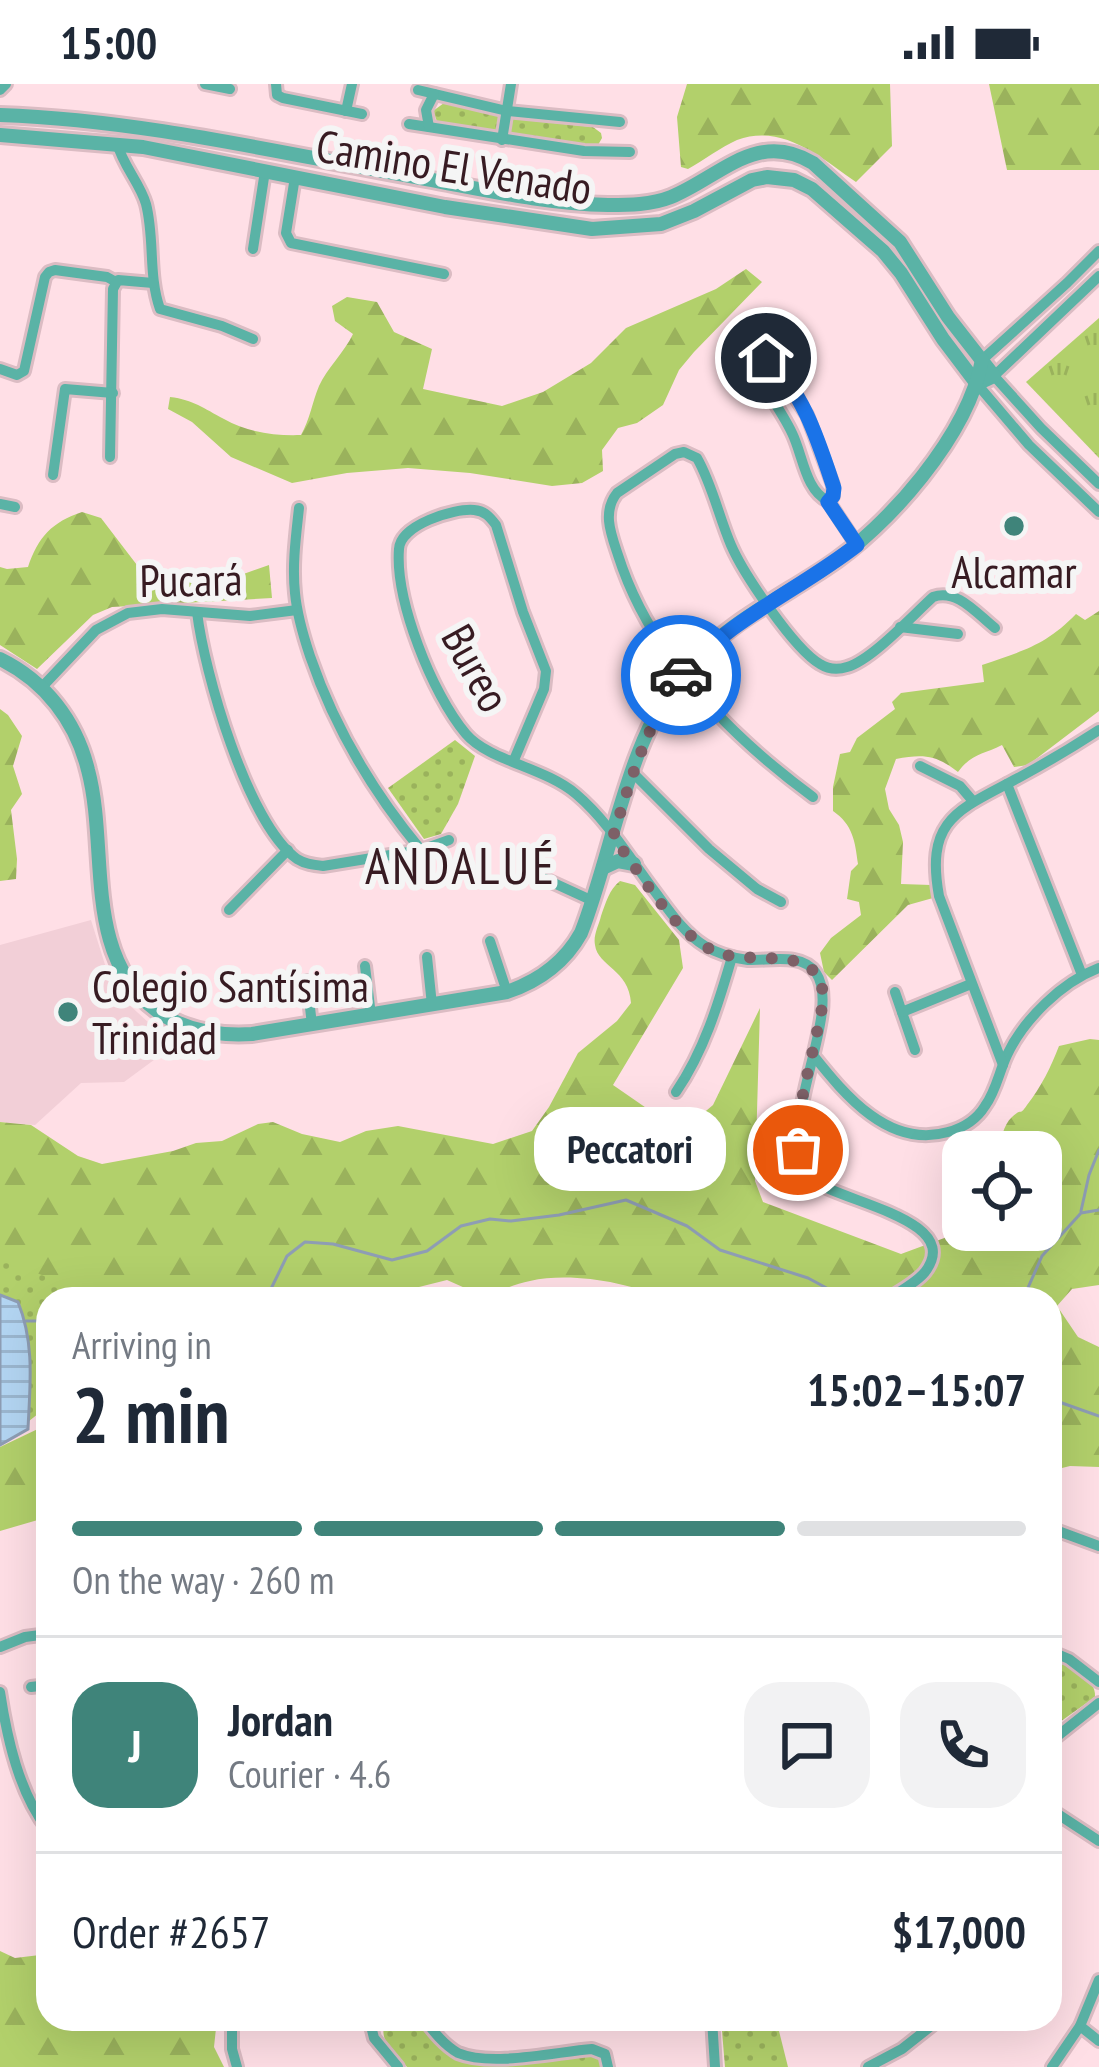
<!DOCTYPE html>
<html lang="en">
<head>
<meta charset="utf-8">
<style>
	:root { --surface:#fff; --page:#f2f2f3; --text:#1f2937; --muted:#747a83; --line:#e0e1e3; --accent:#3f847a }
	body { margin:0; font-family:"PT Sans Narrow",sans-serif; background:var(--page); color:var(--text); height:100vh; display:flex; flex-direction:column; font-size:45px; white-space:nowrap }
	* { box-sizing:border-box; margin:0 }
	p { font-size:39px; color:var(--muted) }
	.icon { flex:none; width:66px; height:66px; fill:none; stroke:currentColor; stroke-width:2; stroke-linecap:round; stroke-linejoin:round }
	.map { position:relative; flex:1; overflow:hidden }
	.sheet { position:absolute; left:36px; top:1203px; width:1026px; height:744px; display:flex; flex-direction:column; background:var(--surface); border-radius:36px; box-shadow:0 12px 48px #0002 }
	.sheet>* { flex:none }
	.fabs { position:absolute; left:942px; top:1047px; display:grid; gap:24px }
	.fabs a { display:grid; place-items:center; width:120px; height:120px; border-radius:24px; background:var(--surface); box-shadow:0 12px 48px #0002; font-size:60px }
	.pin { position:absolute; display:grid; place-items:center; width:102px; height:102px; color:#fff; margin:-51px; border:6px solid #fff; border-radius:50%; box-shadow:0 3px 12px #0007 }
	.courier { position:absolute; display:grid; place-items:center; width:120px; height:120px; margin:-60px; border:9px solid #1a73e8; border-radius:50%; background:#fff; color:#222; box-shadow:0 3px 15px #0007 }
	.bubble { position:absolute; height:84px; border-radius:36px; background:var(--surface); box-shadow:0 12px 48px #0002; font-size:39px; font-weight:700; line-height:84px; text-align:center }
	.headline em { font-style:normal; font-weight:700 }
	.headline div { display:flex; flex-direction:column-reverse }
	.headline { display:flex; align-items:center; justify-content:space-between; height:204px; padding:0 36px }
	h1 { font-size:78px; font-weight:700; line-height:90px }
	.bar { display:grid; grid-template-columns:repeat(4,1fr); gap:18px 12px; align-content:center; height:144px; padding:0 36px }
	.bar i { height:15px; border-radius:9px; background:var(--line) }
	.bar .current { background:var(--accent) }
	.bar p { grid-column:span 4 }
	.line { display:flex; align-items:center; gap:30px; padding:0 36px; border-top:3px solid var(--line) }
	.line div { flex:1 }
	.round { display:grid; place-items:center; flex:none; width:126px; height:126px; border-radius:36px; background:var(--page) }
	.status { display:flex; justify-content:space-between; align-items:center; height:84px; padding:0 60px; background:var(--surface); direction:ltr }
	.status svg { height:33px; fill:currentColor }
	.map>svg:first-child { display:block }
	.built { fill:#f2cfd7 }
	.grass { fill:url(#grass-tufts) }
	.forest { fill:url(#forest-firs) }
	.park { fill:url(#park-dots) }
	.water { fill:url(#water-rules); stroke:#8e9db4; stroke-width:3 }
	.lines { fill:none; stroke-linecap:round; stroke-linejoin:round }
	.stream { stroke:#8e9db4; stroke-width:3 }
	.minor-casing { stroke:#dbbcc3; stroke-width:16 }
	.tertiary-casing { stroke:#dbbcc3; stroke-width:20 }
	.minor { stroke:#5ab3a6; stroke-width:10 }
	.tertiary { stroke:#5ab3a6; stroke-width:14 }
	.done { stroke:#7d6067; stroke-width:12; stroke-dasharray:0 21.6 }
	.route { stroke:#1a73e8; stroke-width:15 }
	.poi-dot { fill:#3f847a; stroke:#f5f5f5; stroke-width:4.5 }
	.labels { text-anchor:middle; stroke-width:12; stroke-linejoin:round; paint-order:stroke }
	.street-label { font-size:45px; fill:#371b22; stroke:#f5f5f5 }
	.poi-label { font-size:45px; fill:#371b22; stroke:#f5f5f5 }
	.quarter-label { font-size:51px; letter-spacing:3px; fill:#371b22; stroke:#f5f5f5 }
</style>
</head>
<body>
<div class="status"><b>15:00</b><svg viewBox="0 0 49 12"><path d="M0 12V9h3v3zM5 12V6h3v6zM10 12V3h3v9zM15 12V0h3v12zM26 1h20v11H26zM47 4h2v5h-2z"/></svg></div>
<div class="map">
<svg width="1099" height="1983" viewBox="0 0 1099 1983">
	<defs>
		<pattern id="grass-tufts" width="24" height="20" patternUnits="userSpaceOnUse" patternTransform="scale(3)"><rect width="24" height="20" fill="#b2d06b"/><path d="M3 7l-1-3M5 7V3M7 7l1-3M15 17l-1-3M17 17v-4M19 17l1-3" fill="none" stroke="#9ab25c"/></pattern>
		<pattern id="forest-firs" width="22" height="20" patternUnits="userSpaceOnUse" patternTransform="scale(3)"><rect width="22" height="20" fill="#b2d06b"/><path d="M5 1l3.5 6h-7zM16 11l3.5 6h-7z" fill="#9ab25c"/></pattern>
		<pattern id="park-dots" width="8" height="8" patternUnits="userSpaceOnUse" patternTransform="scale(3)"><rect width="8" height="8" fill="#b2d06b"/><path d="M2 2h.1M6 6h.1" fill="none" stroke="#9ab25c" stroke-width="1.8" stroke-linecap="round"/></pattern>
		<pattern id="water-rules" width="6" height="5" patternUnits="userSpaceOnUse" patternTransform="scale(3)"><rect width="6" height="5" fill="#b3d5f2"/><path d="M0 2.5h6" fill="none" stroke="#9bb6cf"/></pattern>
	</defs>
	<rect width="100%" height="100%" fill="#ffdfe6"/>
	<polygon class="built" points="91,836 107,887 126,918 160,949 181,956 124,998 81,999 35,1041 0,1038 0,861"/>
	<polygon class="grass" points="1099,234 1099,374 1026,298"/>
	<g class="forest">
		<path d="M687,0H890L892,62L856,98C821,74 783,39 737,56C721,63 704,76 688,85L681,83L677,33Z"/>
		<polygon points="989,0 1099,0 1099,86 1007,86"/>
		<path d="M746,185L762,198L694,268L679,286L663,321L637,339L618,344L602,366L603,387L582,399L552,402L470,389L408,384L347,389L292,399L231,373L192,338L168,325L170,313C194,316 203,324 224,335C247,348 274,352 301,351C310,335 312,319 319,302C327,284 344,269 353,250L335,237L332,222L347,213L377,218L394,248L432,265L423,305L502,322L543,308L591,279L626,244L716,205Z"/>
		<path d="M82,428L101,434L140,485L177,496L224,497L269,481L272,514L112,523L93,531L37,585L0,561V483L7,485L28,483C38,453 52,438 82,428Z"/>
		<path d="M1099,527V627L1028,681L1014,683L1002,661C983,671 972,669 958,688C936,671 924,670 896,675L885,705L889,725L899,741L903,758L901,800L931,801L933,814L908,821L832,896L824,888L820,869L831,854L861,831L859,818L847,815L851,787L858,780C855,757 853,741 833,727V703L840,670L850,668L857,654L895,625L892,618L901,609L984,598L982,581C1022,567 1045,562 1076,530L1085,536Z"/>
		<polygon points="0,625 8,631 22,652 13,682 22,710 11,726 17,775 16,795 0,797"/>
		<path d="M620,797L635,801L679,856L683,884L613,1001L681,1048L713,1021L760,924L755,1097L763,1118L901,1170L966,1146H1041V1068H998C1001,1056 1003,1041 1012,1033C1024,1022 1018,1034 1027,1021C1041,1003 1051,983 1059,962L1090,955L1099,956V1201L1072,1205L1057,1222L1078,1253L1099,1263V1383L1070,1382L1050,1387V1215H664C627,1198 571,1188 530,1197C514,1200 498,1208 483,1212L447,1196L403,1207L388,1215H259L257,1209L230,1215H48L0,1211V1038L31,1041L78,1072L102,1080L173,1067L196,1059L222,1057L258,1040L273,1038L302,1050L340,1058L366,1047L398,1042L493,1060L532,1047L549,1023L578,969L617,937L631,919C629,885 598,883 595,861C593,851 599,841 601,832C606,818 609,806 620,797Z"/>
		<polygon points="42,1343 48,1343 48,1433 0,1447 0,1363"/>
		<polygon points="0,1867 15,1874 48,1870 48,1935 217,1935 214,1963 224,1983 0,1983"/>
	</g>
	<g class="park">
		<polygon points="444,19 534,37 593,43 601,49 602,54 598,61 592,62 442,41 438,40 433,27"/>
		<polygon points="455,656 475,672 458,720 441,750 424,755 388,704"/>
		<polygon points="0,1175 97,1212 117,1215 48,1215 48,1322 0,1360"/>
		<path d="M1050,1575C1067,1582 1097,1593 1095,1613L1050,1645Z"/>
		<path d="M389,1935H418C424,1943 429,1951 436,1958C473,1983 543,1977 592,1971L600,1976L601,1983H407C395,1969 373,1952 389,1935Z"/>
		<polygon points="721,1935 776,1935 788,1983 725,1983"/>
	</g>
	<path class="water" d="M0,1211L18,1218C35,1260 30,1301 28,1345L0,1361Z"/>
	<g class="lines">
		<g class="stream">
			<polyline points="1081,1127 1089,1091 1099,1066"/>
			<polyline points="266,1215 287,1172 305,1158 333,1160 392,1176 427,1167 461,1142 490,1135 511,1137 559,1131 626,1116 687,1142 720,1166 808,1194 847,1215"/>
			<polyline points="1023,1215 1042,1172 1081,1129 1099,1126"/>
			<polyline points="26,1237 48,1237"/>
			<polyline points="1050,1310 1062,1319 1099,1332"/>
		</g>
		<g class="minor-casing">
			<g id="minor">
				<polyline points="205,0 230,5"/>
				<polyline points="276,0 277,11 283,14 362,30"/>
				<polyline points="0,6 6,0"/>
				<polyline points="418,6 507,27 620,38"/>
				<polyline points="346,27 352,0"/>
				<polyline points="409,40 584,67 630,68"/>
				<polyline points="429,43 426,26 434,10"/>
				<polyline points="502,56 511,0"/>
				<path d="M117,59C123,82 140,99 146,120C155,155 148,191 160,225L222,242L253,255"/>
				<polyline points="295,93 286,149 291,159 444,190"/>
				<polyline points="253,165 265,87"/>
				<polyline points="1099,192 994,292 1041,344 1099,400"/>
				<polyline points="982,276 1067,199 1099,167"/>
				<polyline points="0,285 17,291 24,287 45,193 49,188 55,186 107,193 116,198"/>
				<polyline points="977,300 1029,361 1099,428"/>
				<polyline points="110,373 113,205 118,196 153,199"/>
				<polyline points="53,391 65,305 113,309"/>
				<path d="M828,417C805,406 803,371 792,349C782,328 767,308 755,288V279L760,274H766L773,280L807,331L833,401V412L828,417L857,461"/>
				<polyline points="0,420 15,423"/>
				<path d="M299,424C296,452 292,481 295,509C297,531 303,551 310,572C335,645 372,707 421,766"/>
				<path d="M197,528C204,587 247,739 297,775C305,780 313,781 323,782L421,766L449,756"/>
				<polyline points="900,543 958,550"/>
				<polyline points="42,603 96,546 128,529 162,525 250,532 297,526"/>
				<path d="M514,676L544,605L546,587L523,528L496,441C490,433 485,427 474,426C454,424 400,441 399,465C395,516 432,610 466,650C489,677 544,683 576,710C608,737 631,776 656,809C670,828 684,849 705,862C718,870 733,874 748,876C769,877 802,868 816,889C844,929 772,1047 808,1092C829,1117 967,1133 925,1188C916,1199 900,1207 888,1215"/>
				<polyline points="920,682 960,702 972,716"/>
				<polyline points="633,689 709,765 757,805 781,818"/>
				<polyline points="1007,700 1082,891"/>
				<path d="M813,713C729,651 650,572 618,471C611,450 602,428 617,409L675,370L684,368L697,374C712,400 719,433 731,461C743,489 794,565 820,580C828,585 838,586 847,583C872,576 913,531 933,513C957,504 977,530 995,544"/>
				<polyline points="545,795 593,817"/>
				<polyline points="229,826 288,766"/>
				<polyline points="490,857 507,908"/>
				<polyline points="427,873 432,921"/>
				<polyline points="365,882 371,931"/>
				<polyline points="307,897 312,941"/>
				<polyline points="895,908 915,966"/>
				<polyline points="902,928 971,900"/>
				<path d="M813,971C845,1011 889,1065 948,1048C963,1044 977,1035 985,1022C996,1007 999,988 1007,971C1024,935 1062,898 1099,884"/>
				<path d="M1003,981L939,812C925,734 959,726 1018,694C1046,679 1073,663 1099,646"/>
				<path d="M676,1008C704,967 718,921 732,873"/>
				<polyline points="1050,1444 1099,1462"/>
				<polyline points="0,1563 25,1553 48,1550"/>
				<polyline points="1050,1567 1069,1575 1099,1598"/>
				<polyline points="31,1603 48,1601"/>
				<path d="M0,1608C7,1654 19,1709 48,1746"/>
				<polyline points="1050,1658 1099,1619"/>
				<polyline points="1050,1725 1099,1757"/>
				<polyline points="232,1935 232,1965 237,1983"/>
				<polyline points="376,1935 371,1942 374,1954 398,1983"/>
				<path d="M424,1935C434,1948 444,1961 458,1969C492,1983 555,1968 592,1965L605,1970L608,1983"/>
				<polyline points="712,1935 715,1983"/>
				<polyline points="1080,1942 1099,1957"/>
				<polyline points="868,1983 902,1965 940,1935"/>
				<polyline points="1052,1983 1080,1942 1099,1896"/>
			</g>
		</g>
		<g class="tertiary-casing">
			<g id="tertiary">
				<path d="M0,31C144,36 284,70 426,95C486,106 547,120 608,121C629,121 651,121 671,113C720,93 757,45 813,79L900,158L948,233L994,292L977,300"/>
				<polyline points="0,51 143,63 445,123 592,145 661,140 694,127 752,96 767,93 794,96 812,105 883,167 901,189 943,255 977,300"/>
				<path d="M0,575C45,597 76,637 88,686C109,764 82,871 156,926C184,947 219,952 252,950L507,908C539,897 565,878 581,849C614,765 626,657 685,586C723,542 778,515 825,484C888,443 968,351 982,276"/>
				<polyline points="603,784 618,777 634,780"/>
			</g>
		</g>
		<use href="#minor" class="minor"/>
		<use href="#tertiary" class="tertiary"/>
	</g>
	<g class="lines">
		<path class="done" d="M681,591C647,641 630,696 613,753C641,789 674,850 716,868C751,883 820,857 823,912C823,924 819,936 817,948C809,986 796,1027 798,1066"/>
		<path class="route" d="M681,591C730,535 799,506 857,461L828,418L833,412L834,404C819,359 803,306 766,274"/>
	</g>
	<g class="poi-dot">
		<circle cx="1014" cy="442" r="12"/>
		<circle cx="68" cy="928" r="12"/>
	</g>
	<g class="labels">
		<g class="street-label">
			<text transform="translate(454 83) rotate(9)" y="16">Camino El Venado</text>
			<text transform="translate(191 496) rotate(-1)" y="16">Pucará</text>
			<text transform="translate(476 584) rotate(61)" y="16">Bureo</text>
		</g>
		<g class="poi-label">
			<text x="1014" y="504">Alcamar</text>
			<text x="92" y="918" text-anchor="start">Colegio Santísima<tspan x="92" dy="52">Trinidad</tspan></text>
		</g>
		<g class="quarter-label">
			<text x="461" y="800">ANDALUÉ</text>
		</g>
	</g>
</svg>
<div class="fabs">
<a><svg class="icon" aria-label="locate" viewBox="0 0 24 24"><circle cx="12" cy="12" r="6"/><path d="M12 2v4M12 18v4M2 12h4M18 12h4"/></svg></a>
</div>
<div class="pin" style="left:798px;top:1066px;background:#ea580c"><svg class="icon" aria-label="bag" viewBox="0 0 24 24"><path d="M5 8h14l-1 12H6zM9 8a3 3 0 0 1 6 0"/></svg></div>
<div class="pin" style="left:766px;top:274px;background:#1f2937"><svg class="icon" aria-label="home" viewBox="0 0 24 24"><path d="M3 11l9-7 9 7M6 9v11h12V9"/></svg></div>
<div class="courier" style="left:681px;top:591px"><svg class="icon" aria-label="car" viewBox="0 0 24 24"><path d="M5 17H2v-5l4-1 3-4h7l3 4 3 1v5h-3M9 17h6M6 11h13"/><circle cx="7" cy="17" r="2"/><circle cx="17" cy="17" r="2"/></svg></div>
<div class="bubble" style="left:534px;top:1023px;width:192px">Peccatori</div>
<section class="sheet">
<div class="headline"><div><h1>2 min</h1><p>Arriving in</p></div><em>15:02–15:07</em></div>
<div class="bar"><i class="current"></i><i class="current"></i><i class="current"></i><i></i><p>On the way · 260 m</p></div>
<div class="line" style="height:216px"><b class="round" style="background:var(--accent);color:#fff">J</b><div><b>Jordan</b><p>Courier · 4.6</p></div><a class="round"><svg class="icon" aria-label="chat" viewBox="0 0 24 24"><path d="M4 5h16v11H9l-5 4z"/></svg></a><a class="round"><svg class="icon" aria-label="phone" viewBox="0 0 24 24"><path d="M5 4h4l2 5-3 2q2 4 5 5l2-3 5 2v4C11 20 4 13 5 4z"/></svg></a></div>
<div class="line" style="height:156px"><div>Order #2657</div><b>$17,000</b></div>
</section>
</div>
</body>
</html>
